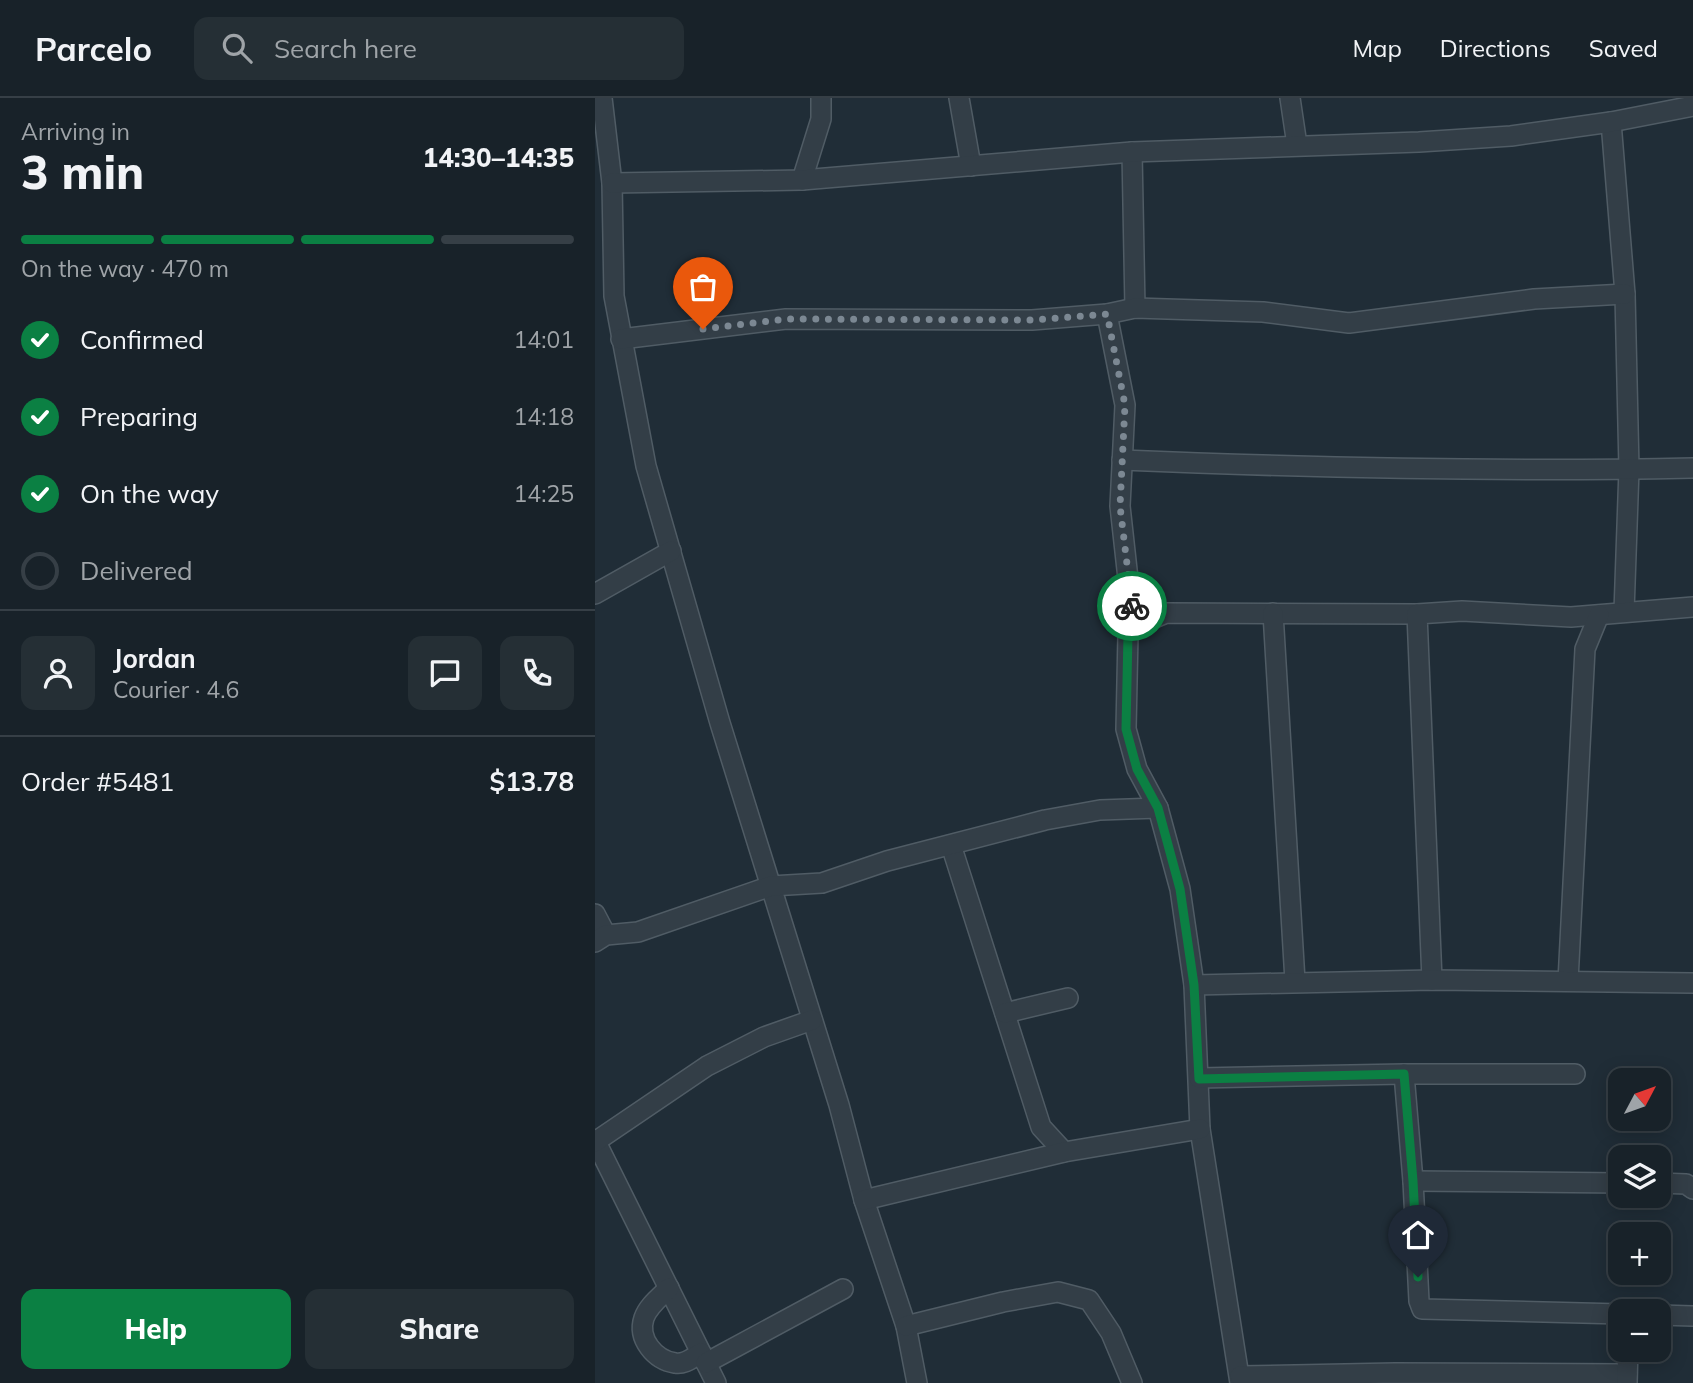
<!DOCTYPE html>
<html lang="en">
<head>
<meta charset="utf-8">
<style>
	:root { --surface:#182229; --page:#252f35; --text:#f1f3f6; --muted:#9fa4a8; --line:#363f46; --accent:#0b8043 }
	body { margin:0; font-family:Mulish,sans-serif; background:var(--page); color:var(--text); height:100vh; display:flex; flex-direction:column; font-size:26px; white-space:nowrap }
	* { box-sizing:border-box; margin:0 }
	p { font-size:23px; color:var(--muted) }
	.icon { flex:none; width:38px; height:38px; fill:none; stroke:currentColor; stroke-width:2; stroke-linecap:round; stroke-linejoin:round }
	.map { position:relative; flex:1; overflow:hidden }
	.panel { display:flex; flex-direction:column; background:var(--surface); width:595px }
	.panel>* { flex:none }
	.needle { width:46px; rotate:49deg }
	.fabs { position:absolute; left:1013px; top:970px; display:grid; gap:14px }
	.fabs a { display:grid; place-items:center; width:63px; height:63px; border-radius:14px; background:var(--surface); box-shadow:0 4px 18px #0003,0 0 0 2px var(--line); font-size:35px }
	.pin { position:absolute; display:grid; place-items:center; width:60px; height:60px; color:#fff; margin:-72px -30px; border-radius:50% 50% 50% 0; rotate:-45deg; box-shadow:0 0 7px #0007 }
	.pin .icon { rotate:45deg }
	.courier { position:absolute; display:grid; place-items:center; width:70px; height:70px; margin:-35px; border:5px solid #0b8043; border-radius:50%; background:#fff; color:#222; box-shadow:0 2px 9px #0007 }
	.headline em { font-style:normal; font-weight:800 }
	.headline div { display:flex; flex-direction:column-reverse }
	.headline { display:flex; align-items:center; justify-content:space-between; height:119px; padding:0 21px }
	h1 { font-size:46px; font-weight:800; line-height:52px }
	.bar { display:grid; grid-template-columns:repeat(4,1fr); gap:10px 7px; align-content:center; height:84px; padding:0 21px }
	.bar i { height:9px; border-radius:5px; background:var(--line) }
	.bar .active { background:var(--accent) }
	.bar p { grid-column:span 4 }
	.line { display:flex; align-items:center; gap:18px; padding:0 21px; border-top:2px solid var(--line) }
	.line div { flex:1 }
	.round { display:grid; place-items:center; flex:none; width:74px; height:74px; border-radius:14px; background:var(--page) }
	ol { padding:0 21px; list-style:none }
	li { display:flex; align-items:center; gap:21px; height:77px }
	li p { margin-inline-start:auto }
	li .icon { padding:7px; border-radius:50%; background:var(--accent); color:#fff; stroke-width:4 }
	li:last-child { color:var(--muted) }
	li i { width:38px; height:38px; border:4px solid var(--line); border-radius:50% }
	.action { display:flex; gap:14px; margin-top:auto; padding:14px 21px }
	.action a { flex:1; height:80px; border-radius:14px; background:var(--accent); color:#fff; font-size:28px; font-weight:800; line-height:80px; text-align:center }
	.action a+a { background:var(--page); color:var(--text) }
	header { display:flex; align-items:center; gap:42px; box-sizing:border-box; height:98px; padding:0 35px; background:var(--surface); border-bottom:2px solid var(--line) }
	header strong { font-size:33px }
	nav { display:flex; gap:38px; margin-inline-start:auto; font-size:24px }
	.search { width:490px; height:63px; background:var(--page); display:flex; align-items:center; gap:18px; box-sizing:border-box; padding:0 24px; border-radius:14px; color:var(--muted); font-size:26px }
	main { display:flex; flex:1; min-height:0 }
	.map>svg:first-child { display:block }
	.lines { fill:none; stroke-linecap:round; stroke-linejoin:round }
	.minor-casing { stroke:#505c65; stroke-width:22 }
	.minor { stroke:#333e47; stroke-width:19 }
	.done { stroke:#7c8893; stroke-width:7; stroke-dasharray:0 12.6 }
	.route { stroke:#0b8043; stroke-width:9 }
</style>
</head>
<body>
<header>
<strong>Parcelo</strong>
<div class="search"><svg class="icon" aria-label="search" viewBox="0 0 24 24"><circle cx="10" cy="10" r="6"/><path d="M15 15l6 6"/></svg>Search here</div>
<nav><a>Map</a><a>Directions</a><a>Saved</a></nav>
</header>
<main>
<section class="panel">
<div class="headline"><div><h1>3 min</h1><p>Arriving in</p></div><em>14:30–14:35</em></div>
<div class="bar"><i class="active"></i><i class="active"></i><i class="active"></i><i></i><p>On the way · 470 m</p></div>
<ol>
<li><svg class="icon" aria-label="check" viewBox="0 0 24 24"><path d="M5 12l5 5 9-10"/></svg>Confirmed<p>14:01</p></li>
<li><svg class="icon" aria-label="check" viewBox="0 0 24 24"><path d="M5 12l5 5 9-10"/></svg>Preparing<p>14:18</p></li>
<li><svg class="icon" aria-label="check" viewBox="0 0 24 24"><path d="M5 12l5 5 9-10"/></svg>On the way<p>14:25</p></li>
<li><i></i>Delivered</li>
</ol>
<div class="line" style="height:126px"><a class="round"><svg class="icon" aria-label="person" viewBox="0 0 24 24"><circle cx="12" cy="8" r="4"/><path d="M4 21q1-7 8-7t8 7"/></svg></a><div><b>Jordan</b><p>Courier · 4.6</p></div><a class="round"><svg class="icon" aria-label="chat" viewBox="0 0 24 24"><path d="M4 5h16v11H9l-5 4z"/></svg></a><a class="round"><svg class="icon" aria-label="phone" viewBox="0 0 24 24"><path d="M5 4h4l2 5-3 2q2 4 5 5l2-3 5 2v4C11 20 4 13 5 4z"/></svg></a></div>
<div class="line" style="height:91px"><div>Order #5481</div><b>$13.78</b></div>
<div class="action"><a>Help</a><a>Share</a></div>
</section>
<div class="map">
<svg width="1098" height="1285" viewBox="0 0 1098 1285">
	<rect width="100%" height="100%" fill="#202d37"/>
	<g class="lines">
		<g class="minor-casing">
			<g id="minor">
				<polyline points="7,0 17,85 19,198 51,368 125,625 244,1007 269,1102 311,1228 322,1285"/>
				<polyline points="364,0 376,68"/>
				<polyline points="695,0 702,47"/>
				<polyline points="1016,24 1030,196 1034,371 1029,514"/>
				<polyline points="537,54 540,210"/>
				<polyline points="207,82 226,21 226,0"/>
				<polyline points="17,85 207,82 537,54 824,44 916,38 1016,24 1098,8"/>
				<polyline points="512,216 530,307 525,408 535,499 537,505 552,523 571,515 822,516"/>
				<polyline points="26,241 191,221 437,222 512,216 540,210 668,214 754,225 939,201 1030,196"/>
				<path d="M527,362C717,370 907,374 1098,370"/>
				<polyline points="0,496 76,453"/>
				<polyline points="537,505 533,536 531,631 542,671 563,710 585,791 599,887 605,1031 645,1285"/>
				<polyline points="678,515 700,883"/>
				<polyline points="356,747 446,1029 469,1054"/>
				<polyline points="0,816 11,837"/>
				<polyline points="0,844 11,837 43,834 176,788 227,785 292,763 450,722 505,712 563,710"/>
				<polyline points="837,882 822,516 867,513 976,519 1098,509"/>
				<polyline points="973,883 990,551 1004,517"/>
				<polyline points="599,887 837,882 1098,885"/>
				<polyline points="410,915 473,900"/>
				<polyline points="809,976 818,1083 824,1203 827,1211 1026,1216"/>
				<polyline points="604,980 809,976 980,976"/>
				<polyline points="0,1042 121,1285"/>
				<polyline points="0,1044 112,968 169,939 217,922"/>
				<polyline points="818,1083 1026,1085"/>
				<polyline points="1064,1085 1091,1086 1098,1091"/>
				<polyline points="269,1102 469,1054 605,1031"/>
				<path d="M74,1190C65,1199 53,1208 49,1220C42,1241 60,1262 80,1265C90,1267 98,1259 106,1255"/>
				<polyline points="1064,1217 1098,1218"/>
				<polyline points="311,1228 408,1204 463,1194 494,1202 516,1235 537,1285"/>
				<polyline points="111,1265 248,1191"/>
				<polyline points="645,1278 800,1275 1032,1276"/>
				<polyline points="1032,1285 1033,1251"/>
			</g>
		</g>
		<use href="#minor" class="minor"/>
	</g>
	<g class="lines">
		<polyline class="done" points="108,231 191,221 437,222 512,216 530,307 525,408 537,508"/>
		<polyline class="route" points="537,508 533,536 531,631 542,671 563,710 585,791 599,887 604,981 809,976 818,1083 823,1179"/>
	</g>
</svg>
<div class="fabs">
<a><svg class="needle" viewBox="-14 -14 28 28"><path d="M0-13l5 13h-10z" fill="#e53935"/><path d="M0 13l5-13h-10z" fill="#9fa4a8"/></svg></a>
<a><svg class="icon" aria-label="layers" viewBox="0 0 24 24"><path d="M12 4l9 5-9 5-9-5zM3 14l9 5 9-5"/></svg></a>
<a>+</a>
<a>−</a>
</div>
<div class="pin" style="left:108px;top:231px;background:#ea580c"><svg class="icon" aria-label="bag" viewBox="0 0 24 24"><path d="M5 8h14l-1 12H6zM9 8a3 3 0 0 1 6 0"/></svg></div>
<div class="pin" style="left:823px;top:1179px;background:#1f2937"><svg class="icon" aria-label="home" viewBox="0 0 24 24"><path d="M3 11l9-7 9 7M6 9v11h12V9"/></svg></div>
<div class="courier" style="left:537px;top:508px"><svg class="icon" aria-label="bike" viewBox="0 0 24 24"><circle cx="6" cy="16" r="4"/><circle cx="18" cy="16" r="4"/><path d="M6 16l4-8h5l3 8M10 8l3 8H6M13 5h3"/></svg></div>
</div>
</main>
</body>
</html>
